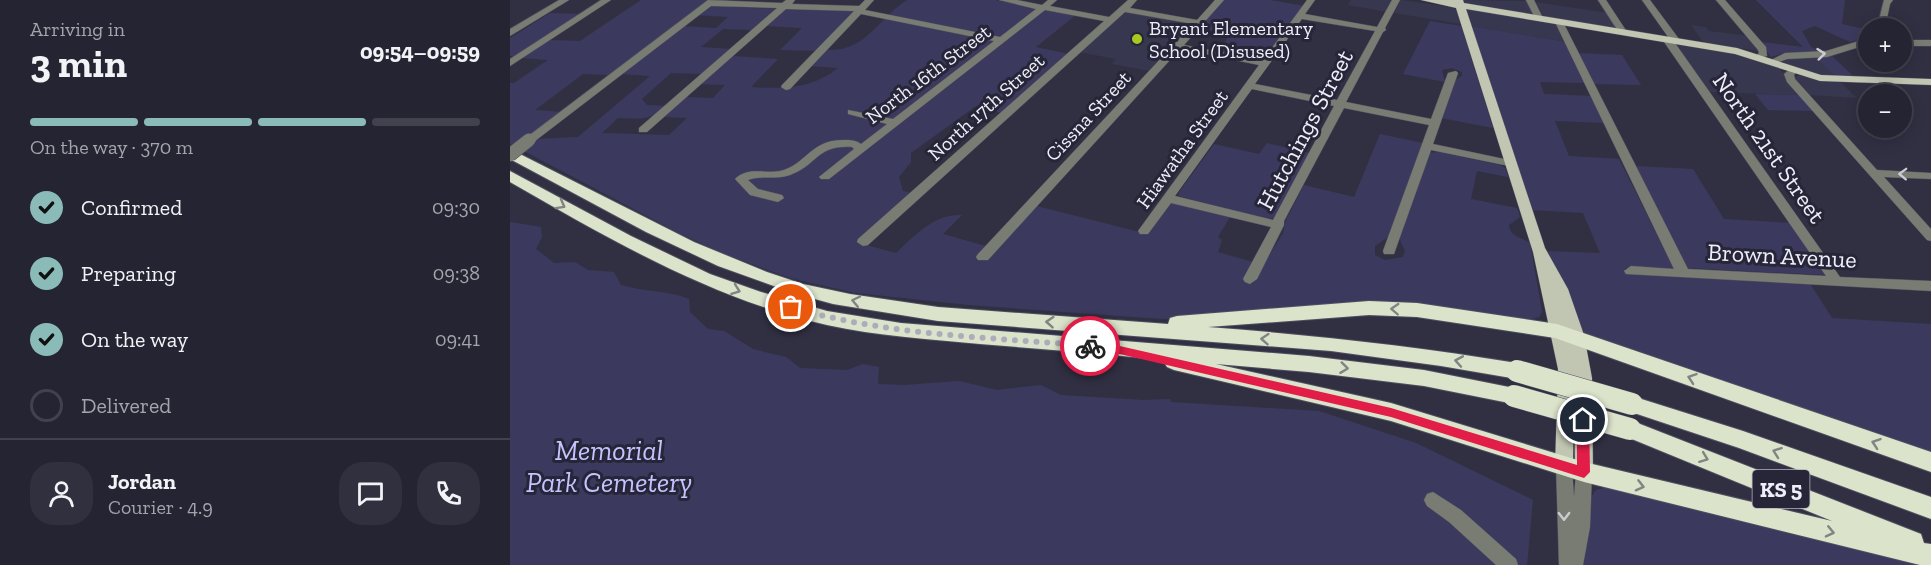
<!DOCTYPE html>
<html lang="en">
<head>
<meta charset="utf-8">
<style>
	:root { --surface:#252432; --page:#31303e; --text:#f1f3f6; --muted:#a3a4ac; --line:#42414d; --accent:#8bbbb9 }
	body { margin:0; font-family:"Zilla Slab",serif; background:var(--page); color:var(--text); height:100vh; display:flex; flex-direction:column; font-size:22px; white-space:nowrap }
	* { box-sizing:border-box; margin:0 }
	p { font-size:20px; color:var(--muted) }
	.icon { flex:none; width:33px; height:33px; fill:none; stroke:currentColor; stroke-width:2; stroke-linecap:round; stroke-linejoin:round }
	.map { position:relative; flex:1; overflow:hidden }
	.panel { display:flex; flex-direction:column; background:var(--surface); width:510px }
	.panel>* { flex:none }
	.tools { position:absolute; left:1348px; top:18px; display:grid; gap:12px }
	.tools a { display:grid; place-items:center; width:54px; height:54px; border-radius:50%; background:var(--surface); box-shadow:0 3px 15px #0003,0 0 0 2px var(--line); font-size:30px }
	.pin { position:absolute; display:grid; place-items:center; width:51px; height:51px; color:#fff; margin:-26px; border:3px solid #fff; border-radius:50%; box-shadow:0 2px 6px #0007 }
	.courier { position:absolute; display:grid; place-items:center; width:60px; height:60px; margin:-30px; border:4px solid #e11d48; border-radius:50%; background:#fff; color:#222; box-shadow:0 2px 8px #0007 }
	.overview em { font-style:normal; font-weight:700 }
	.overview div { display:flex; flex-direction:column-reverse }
	.overview { display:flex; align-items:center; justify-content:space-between; height:102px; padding:0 30px }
	h1 { font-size:39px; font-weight:700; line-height:45px }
	.bar { display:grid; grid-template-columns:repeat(4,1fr); gap:9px 6px; align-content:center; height:72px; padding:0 30px }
	.bar i { height:8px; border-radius:4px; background:var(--line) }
	.bar .on { background:var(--accent) }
	.bar p { grid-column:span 4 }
	.line { display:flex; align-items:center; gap:15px; padding:0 30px; border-top:2px solid var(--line) }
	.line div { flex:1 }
	.round { display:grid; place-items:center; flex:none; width:63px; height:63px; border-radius:24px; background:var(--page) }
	ol { padding:0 30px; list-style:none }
	li { display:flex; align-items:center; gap:18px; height:66px }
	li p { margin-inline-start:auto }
	li .icon { padding:6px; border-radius:50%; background:var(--accent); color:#111; stroke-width:4 }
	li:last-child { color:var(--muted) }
	li i { width:33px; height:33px; border:3px solid var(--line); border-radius:50% }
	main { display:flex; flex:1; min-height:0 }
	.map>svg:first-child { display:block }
	.built { fill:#383750 }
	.green { fill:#3b3a5e }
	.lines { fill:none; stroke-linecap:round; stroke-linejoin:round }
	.minor-casing { stroke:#4f4f60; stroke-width:1 }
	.major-casing { stroke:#4f4f60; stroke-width:1 }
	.highway-casing { stroke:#4f4f60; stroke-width:2 }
	.minor { fill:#797c73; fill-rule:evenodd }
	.major { fill:#c0c6b2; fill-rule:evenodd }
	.highway { fill:#dbe3cb; fill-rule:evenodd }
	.minor-bridge-far1-casing { stroke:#4f4f60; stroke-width:10; stroke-linecap:butt }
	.minor-bridge-casing { stroke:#4f4f60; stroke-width:14; stroke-linecap:butt }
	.highway-bridge-casing { stroke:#4f4f60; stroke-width:23; stroke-linecap:butt }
	.minor-bridge-far1 { stroke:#797c73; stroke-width:10 }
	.minor-bridge { stroke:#797c73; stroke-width:13 }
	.highway-bridge { stroke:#dbe3cb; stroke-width:22 }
	.oneway { stroke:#cbccd2 }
	.oneway2 { stroke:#818482 }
	.route { fill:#e11d48 }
	.done { stroke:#acacbb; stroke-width:6; stroke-dasharray:0 10.8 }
	.poi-dot { fill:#a6c821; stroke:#272638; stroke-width:2 }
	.labels { text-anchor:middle; stroke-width:6; stroke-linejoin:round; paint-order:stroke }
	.far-poi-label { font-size:20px; fill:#eeeffb; stroke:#272638; text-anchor:start }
	.far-street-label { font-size:20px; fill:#eeeffb; stroke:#272638 }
	.shield { fill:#272638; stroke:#b2b3c0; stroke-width:1.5 }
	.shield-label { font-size:22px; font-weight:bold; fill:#eeeffb }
	.street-label { font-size:24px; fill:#eeeffb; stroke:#272638 }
	.near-park-label { font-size:28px; font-style:italic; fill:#c4c3ff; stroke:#272638 }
</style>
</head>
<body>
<main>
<section class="panel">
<div class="overview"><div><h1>3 min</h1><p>Arriving in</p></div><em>09:54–09:59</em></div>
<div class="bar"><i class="on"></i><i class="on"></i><i class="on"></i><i></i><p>On the way · 370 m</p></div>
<ol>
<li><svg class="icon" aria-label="check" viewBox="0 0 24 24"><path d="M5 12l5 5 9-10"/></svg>Confirmed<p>09:30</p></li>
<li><svg class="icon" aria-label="check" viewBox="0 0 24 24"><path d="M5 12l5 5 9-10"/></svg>Preparing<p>09:38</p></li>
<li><svg class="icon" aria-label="check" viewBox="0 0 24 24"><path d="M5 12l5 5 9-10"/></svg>On the way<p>09:41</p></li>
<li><i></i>Delivered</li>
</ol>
<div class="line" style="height:108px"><a class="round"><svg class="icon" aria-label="person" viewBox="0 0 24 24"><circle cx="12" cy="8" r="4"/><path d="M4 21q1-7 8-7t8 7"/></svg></a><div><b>Jordan</b><p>Courier · 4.9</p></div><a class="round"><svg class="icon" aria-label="chat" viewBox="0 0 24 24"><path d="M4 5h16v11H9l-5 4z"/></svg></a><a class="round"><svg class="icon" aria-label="phone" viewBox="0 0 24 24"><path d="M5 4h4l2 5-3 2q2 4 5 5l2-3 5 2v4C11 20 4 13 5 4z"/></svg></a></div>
</section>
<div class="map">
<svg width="1421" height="565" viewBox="0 0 1421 565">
	<rect width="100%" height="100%" fill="#313043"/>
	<g class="built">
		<polygon points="841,0 884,0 878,12 838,5"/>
		<polygon points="891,0 947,8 951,24 884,13"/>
		<polygon points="953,0 1018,1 1023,12 1019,14 955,3"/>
		<polygon points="1025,2 1098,13 1106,26 1103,28 1034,16"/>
		<polygon points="955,9 1046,24 1056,42 960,26"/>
		<polygon points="614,12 684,24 640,71 602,64 606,59 569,52"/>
		<polygon points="1181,25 1196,27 1199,31 1240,36 1250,51 1194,43"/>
		<polygon points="1166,43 1233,54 1269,68 1290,95 1198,92"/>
		<polygon points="1306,57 1325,76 1304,74 1273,62 1275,59"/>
		<polygon points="1289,75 1331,83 1347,98 1299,95 1284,78"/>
	</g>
	<g class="green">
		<polygon points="131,0 198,0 100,75 73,74 25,110 52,112 6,147 0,144 0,83 4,83 38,60 12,58 39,40 70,41"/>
		<path d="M397,0H485L529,8L492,42L534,10L566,15L526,47L559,54L492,113L466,106L401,153V162L389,177L393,191L402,193L349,243L386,253C404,236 425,213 452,215L433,234L486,249L527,206L637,234L660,204L663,203L720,217L708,237L712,240L708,252L743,262L735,279L742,284L773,233L776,220L794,185L844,197L870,134L913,143L878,237L865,246V255L875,260L893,257L895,251L889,237L919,153L928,152L990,165L995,168L998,177L967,171L961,199L1007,208L1010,217L999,225C1000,237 1011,237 1020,243L1032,312L1029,317L1014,321L932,309L652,319L459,305L346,293L283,279L217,255L171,234L12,150L26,139L68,137L140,76L110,74L172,26L206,28L218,17L185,15L198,6L267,9L243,30L213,29L191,47L221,49L193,74L161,73L132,99L137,105L157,106C138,121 132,119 108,118L92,133L159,135L177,118L154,117L176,97L203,98L215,85L189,84L221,56L268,59L241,87C273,89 302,89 328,68L300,66L316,50C357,52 368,18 397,0Z"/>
		<polygon points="713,0 760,0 795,6 755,59 752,60 708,51 721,34 688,28"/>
		<polygon points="1246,0 1335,0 1332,24 1359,30 1359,38 1340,42 1305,26 1292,31 1301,47 1313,52 1274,53 1261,57 1251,42 1293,47"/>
		<polygon points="274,9 344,10 345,11 308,51 270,50 292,28 255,26"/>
		<polygon points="40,13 72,14 7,56 0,56 0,38"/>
		<polygon points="920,21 951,26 983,128 931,118 945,80 952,76 952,72 942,68 932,70 935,82 893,74"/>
		<polygon points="960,26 1056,42 1075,83 1030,82 1034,94 1082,96 1095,123 1045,121 1059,156 1109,159 1165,271 1115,268 1117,274 1299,282 1322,318 1421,324 1421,453 1342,427 1073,332 1066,325 1036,251 1090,253 1073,213 1021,210"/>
		<polygon points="1067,53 1112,55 1131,85 1082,84"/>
		<polygon points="1322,56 1344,77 1325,76 1306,57"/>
		<polygon points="1245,94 1290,95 1305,111 1258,110"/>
		<polygon points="757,143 800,153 765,218 754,219 669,196 669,192 704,144 749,154"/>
		<polygon points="1125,166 1183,169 1214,219 1281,223 1317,275 1178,268"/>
		<path d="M0,222L31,227L32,237L26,249L44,263L65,262L78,270L104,272L111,285C134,292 157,290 179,299L180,312L198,329L214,331L243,349L276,357L290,368L337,370L353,364L369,367L368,384L394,385L449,381L487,390L531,385L551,395L633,400L660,399L661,402L809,411L906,443L1023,500L1017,565H0Z"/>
		<polygon points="1097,487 1415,565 1073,565 1080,499 1086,490"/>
	</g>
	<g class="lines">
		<g class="minor-casing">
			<g id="minor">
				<polygon points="49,0 59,0 0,36 0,29"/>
				<polygon points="91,0 101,0 0,66 0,59"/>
				<path d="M198,0L272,3L276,0H285L282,4L349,6L355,0H364L355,10L490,37L526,9L489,0H507L532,5L538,0H547L540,6L599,17L618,0H627L620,8L687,20L705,0H714L674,45L753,60L797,0H805L795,14L867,27L882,0H890L875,28L876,30L873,32L836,102L921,119L938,73L946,71L948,73L923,144L999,160L1005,163L999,166L921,150L885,251L884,254H874L873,251L919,125L834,108L774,221V225L747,279L740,284L735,282L733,279L761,227L661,203L638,234H630L628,231L749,65L670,49L478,260H468L466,257L468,254L683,24L615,12L358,245L353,246L347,242L348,239L594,21L535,10L319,179H311L309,177L344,149L342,147C306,145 308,165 280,175C266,180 252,175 238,180L248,189L272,195L274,198L268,202L240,195L225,179C238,166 255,174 270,171C296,165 300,140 333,140C340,140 346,140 351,144L377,124L338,114V110L383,119L484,41L351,14L280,89L276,90L271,87L272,85L344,11L276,9L137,132H129V128L267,8L201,6L25,141H17V137ZM792,19L865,31L827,100L745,84ZM742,89L824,106L763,220L665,196Z"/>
				<polygon points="1016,0 1024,0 1033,18 1032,20 1026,20"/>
				<polygon points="1088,0 1096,0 1117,32 1116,34 1110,34"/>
				<polygon points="1132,0 1140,0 1169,39 1169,43 1165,43 1330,277 1421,281 1421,291 1116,274 1114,271 1121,266 1164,269 1045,22 1046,20 1053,22 1178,269 1316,276 1152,39 1158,37"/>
				<polygon points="1206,0 1215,0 1256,47 1257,56 1246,59 1244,57 1249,53 1248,50"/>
				<polygon points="1374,0 1383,0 1380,4 1375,28 1367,28"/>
				<polygon points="1359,38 1359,44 1317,57 1277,59 1262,65 1257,62 1275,53 1316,51"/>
				<rect x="1392" y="40" width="29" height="6"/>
				<polygon points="1283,67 1288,70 1284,75 1285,79 1367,170 1421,173 1421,179 1374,177 1421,229 1421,241 1417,240 1277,82 1274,74"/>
				<polygon points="1054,460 1060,462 1062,467 1064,497 1066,472 1068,467 1074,465 1080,467 1082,472 1080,527 1073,565 1049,565 1046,467 1048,462"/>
				<polygon points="923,492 951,510 1006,559 1008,565 986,565 939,522 917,506 914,500 917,494"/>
			</g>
		</g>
		<g class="major-casing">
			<polygon id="major" points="911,0 953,0 954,3 1227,48 1311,75 1421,79 1421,85 1310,81 1225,54 956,9 1035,248 1058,289 1074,335 1082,378 1083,472 1081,478 1074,480 1067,478 1065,472 1064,372 1063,467 1061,473 1054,475 1047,473 1045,467 1048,369 1023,252 946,8"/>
		</g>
		<g class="highway-casing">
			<g id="highway">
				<path d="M0,149L184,242L257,272L293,284L340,294L428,307L658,324L660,318L667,316L859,301L907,303L1047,324L1421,452V472L1045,338L907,317L859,315L698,327C802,335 904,346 1007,363L1014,365L1017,371L1014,377L1007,379L931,366L821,351L428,321L323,304L283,293L208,266L136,232L0,159Z"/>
				<path d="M0,171L121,236L200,274L251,292L317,311L391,323L799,356L914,370L1004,388L1011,390L1014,396L1011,402L1004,404L914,386L799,372L706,364L881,403L1074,462L1322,521L1112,435L1109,429L1112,423L1120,420L1411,534L1414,543L1421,544V565H1410L1074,482L881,421L664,370L657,367L654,362L655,360C594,354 532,349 470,344C419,339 367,336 317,325C202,299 101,240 0,182Z"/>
				<polygon points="1122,396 1233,431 1421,497 1421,519 1229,448 1115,410 1112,404 1115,398"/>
			</g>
		</g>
		<use href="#minor" class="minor"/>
		<use href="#major" class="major"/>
		<use href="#highway" class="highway"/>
		<g class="minor-bridge-far1-casing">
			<polyline id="minor-bridge-far1" points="17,142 21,139"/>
		</g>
		<g class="minor-bridge-casing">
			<polyline id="minor-bridge" points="0,155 19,140"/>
		</g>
		<g class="highway-bridge-casing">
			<g id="highway-bridge">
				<polyline points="1007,371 1122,404"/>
				<polyline points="1004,396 1120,429"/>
			</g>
		</g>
		<use href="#minor-bridge-far1" class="minor-bridge-far1"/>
		<use href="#minor-bridge" class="minor-bridge"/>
		<use href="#highway-bridge" class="highway-bridge"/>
	</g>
	<defs><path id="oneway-chevron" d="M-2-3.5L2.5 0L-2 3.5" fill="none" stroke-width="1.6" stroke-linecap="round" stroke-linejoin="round" transform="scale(1.5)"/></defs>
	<g class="oneway">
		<use href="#oneway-chevron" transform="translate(1311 54) rotate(-6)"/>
		<use href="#oneway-chevron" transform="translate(1393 174) rotate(-178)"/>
		<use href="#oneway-chevron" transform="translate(1054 516) rotate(89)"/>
	</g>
	<g class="oneway2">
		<use href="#oneway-chevron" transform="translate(51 205) rotate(29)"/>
		<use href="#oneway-chevron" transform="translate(226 290) rotate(20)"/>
		<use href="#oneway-chevron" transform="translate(346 301) rotate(-168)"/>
		<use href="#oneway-chevron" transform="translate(885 309) rotate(-177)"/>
		<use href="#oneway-chevron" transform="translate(540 322) rotate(-176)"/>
		<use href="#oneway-chevron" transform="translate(755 339) rotate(-176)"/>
		<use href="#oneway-chevron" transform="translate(949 361) rotate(-170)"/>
		<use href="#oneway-chevron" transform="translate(834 368) rotate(7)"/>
		<use href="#oneway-chevron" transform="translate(1182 378) rotate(-161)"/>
		<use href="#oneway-chevron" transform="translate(1366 443) rotate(-161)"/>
		<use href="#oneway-chevron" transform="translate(1267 452) rotate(-160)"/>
		<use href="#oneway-chevron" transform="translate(1194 458) rotate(21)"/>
		<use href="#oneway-chevron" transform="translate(1130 486) rotate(14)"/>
		<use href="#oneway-chevron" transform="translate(1320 532) rotate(13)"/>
	</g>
	<polygon class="route" points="580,342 601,344 881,408 1067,465 1067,420 1073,416 1079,420 1080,472 1074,478 881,417 601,352 576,349 576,343"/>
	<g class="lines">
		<path class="done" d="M281,307C378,336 480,337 580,346"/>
	</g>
	<circle class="poi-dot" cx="627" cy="39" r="6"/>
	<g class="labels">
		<g class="far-poi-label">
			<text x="639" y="35">Bryant Elementary<tspan x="639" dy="23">School (Disused)</tspan></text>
		</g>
		<g class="far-street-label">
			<text transform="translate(418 74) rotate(-37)" y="7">North 16th Street</text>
			<text transform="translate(476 107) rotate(-42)" y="7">North 17th Street</text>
			<text transform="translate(578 116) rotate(-47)" y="7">Cissna Street</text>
			<text transform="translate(672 149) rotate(-54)" y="7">Hiawatha Street</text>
		</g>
		<rect class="shield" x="1242.5" y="470" width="57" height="38" rx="4.5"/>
		<g class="shield-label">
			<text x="1271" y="497">KS 5</text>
		</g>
		<g class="street-label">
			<text transform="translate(795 130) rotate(-62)" y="8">Hutchings Street</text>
			<text transform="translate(1259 148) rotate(55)" y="8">North 21st Street</text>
			<text transform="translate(1272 256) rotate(3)" y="8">Brown Avenue</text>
		</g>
		<g class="near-park-label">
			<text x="99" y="460">Memorial<tspan x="99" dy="32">Park Cemetery</tspan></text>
		</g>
	</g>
</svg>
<div class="tools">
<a>+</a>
<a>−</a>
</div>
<div class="pin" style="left:281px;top:307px;background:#ea580c"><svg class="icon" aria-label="bag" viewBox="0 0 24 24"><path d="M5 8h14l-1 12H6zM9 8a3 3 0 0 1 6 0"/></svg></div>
<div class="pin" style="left:1073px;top:420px;background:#1f2937"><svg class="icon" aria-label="home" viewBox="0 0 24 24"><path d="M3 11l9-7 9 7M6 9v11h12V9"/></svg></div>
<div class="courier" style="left:580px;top:346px"><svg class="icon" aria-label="bike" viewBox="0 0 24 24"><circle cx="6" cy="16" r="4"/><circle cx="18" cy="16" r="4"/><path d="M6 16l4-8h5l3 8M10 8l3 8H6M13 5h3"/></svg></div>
</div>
</main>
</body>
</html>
